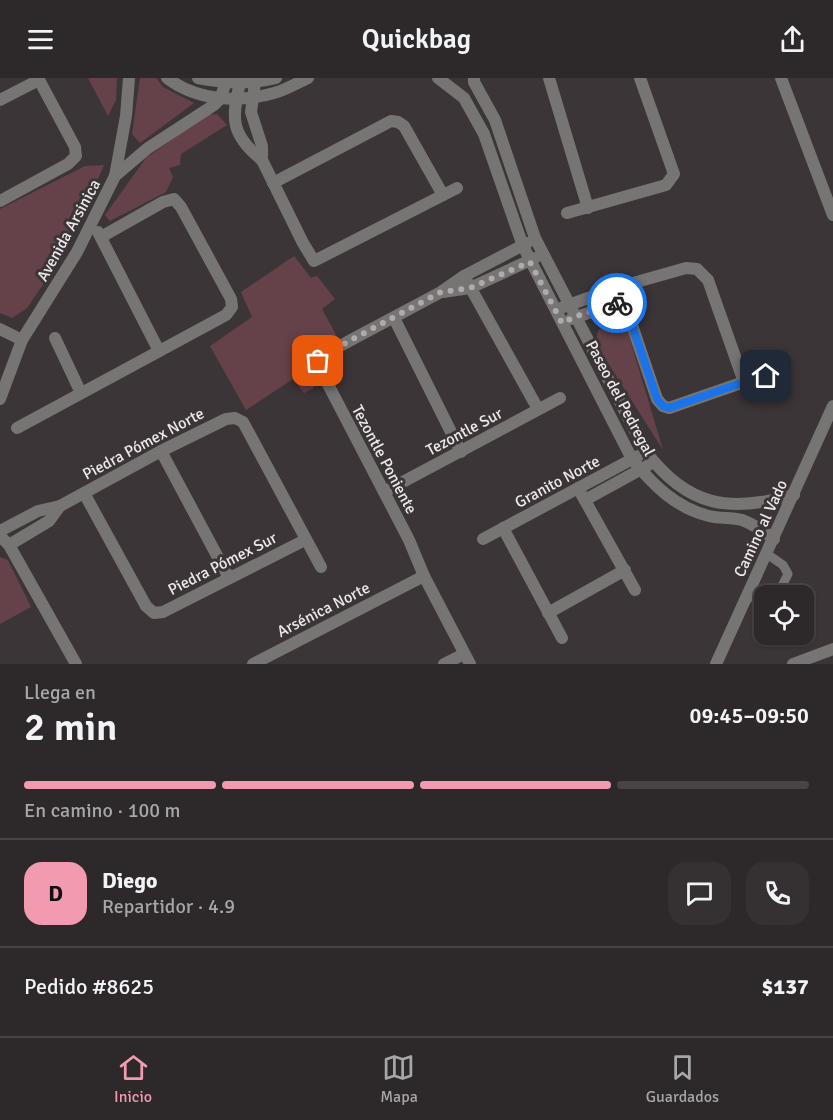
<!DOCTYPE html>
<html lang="es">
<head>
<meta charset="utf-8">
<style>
	:root { --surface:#2d2829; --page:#353031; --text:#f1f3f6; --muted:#a7a6a8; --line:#484446; --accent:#f29aaf }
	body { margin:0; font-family:Signika,sans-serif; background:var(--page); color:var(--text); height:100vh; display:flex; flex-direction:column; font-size:22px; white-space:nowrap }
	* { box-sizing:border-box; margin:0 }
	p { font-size:20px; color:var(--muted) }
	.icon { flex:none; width:33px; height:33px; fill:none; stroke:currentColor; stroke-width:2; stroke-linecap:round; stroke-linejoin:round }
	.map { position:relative; height:586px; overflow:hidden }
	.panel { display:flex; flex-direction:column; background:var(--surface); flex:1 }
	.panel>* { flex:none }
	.controls { position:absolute; left:754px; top:507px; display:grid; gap:12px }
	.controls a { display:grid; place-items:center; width:60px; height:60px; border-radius:12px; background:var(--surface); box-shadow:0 2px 4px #0004,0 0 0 2px var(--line); font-size:30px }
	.pin { position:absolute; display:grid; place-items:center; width:51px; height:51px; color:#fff; margin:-26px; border-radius:12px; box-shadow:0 3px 9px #0006 }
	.courier { position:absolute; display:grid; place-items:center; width:60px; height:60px; margin:-30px; border:4px solid #1a73e8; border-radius:50%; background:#fff; color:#222; box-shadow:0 2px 8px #0007 }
	.overview em { font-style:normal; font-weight:600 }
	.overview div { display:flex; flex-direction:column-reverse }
	.overview { display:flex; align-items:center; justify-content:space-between; height:102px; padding:0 24px }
	h1 { font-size:39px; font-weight:600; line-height:45px }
	.bar { display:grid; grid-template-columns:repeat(4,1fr); gap:9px 6px; align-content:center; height:72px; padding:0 24px }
	.bar i { height:8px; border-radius:4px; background:var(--line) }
	.bar .active { background:var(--accent) }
	.bar p { grid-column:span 4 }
	.line { display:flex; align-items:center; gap:15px; padding:0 24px; border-top:2px solid var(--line) }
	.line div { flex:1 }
	.round { display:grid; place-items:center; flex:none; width:63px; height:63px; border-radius:18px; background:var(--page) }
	header { display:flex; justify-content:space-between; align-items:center; height:78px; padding:0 24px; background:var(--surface); font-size:27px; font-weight:600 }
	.menu { display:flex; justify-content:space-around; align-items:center; height:84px; border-top:2px solid var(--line); background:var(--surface); font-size:16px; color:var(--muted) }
	.menu a { display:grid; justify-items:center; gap:3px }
	.menu .active { color:var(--accent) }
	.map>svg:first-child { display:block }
	.green { fill:#65424a }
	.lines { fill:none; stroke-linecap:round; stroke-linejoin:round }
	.service { stroke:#777474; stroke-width:9 }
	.minor { stroke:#777474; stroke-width:12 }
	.tertiary { stroke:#777474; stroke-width:12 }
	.done { stroke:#afaaab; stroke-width:6; stroke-dasharray:0 10.8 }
	.route { stroke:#1a73e8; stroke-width:8 }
	.labels { text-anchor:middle; stroke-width:6; stroke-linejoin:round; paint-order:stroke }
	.street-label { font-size:16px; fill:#ede9ea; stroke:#3c3537 }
</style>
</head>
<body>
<header><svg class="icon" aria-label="menu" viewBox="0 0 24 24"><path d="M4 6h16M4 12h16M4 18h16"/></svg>Quickbag<svg class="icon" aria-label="share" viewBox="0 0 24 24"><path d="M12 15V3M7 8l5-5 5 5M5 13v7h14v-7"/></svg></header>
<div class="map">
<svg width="833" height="586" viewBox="0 0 833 586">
	<rect width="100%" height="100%" fill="#3c3537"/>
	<g class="green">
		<polygon points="88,0 117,0 116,22 108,38"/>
		<polygon points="140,0 156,0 163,9 194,25 140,65 132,56"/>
		<polygon points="217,36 227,47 181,76 180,87 169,90 173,99 166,114 110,143 105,137 146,80 206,37"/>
		<polygon points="104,87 67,171 27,230 12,240 0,235 0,131 85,88"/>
		<polygon points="294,178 311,200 317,198 335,221 322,231 339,262 304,285 314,310 304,315 293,301 246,332 210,268 252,239 241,214"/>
		<polygon points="618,242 626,248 663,372 596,266 598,252"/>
		<polygon points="0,479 8,482 31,529 0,546"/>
	</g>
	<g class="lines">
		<g class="service">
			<polyline points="767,476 783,487 788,496 777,518"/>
			<polyline points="747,518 765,522"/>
		</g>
		<g class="minor">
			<path d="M167,0C197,23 239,25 274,15C286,12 297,5 308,0"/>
			<path d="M198,0C224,5 250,7 276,0"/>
			<path d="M438,0L464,20L484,56L523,168L632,381C653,407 676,430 709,438C720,441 731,439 742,442C754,446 764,454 774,461"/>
			<path d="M474,0V4L495,42L535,160L646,374C688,429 729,435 794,417"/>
			<polyline points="549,0 588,130"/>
			<polyline points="781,0 833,137"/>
			<path d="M240,5C231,41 231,57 262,82L303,165L314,183L457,110"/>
			<polyline points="255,5 251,34 262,68 262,82"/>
			<polyline points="0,22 39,2"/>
			<polyline points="115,98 126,38 129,0"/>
			<polyline points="273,105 391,43 398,44 404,48 443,117"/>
			<polyline points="0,123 68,86 76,78 75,69 38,0"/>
			<polyline points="567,135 666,107 674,96 640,0"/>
			<polyline points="98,154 159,273"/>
			<polyline points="464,198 538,331"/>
			<polyline points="619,209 657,321 663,328 669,330 744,304 766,298"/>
			<polyline points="443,214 470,210 535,180"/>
			<polyline points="563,229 619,209 686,190 697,191 708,202 744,304"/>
			<polyline points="394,240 461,374"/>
			<polyline points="571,241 623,223"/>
			<polyline points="0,251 22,262"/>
			<polyline points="55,260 81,315"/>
			<polyline points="0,321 22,262 77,174 115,98 148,70 214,27 220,21 226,4"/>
			<polyline points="17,350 226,237 232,229 231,221 181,129 174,121 163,124 101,159"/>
			<polyline points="161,373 229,500"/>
			<polyline points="578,410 635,512"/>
			<polyline points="384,414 560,320"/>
			<polyline points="84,415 146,528 154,535 163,534 305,462"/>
			<polyline points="585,422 647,388"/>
			<polyline points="503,450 562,560"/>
			<polyline points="0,453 38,433 60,428 161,373 226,341 235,340 243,344 321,489"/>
			<polyline points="0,458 9,467 76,586"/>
			<polyline points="483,461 638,378"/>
			<polyline points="9,467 49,443 60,428"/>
			<polyline points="424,498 409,462 319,289 318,283 322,278 351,262 441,214 464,198 527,165"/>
			<polyline points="548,535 625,492"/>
			<polyline points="253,586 424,498 470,586"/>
			<polyline points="444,586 464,576"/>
			<polyline points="793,586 833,571"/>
		</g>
		<polyline class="tertiary" points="716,586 833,328"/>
	</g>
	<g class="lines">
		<polyline class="done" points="318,283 322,278 351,262 441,214 470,210 530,184 562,245 577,238 617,225"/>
		<polyline class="route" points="617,225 624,223 657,321 663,328 669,330 744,304 766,298"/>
	</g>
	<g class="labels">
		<g class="street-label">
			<text transform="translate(68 152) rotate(-61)" y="6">Avenida Arsinica</text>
			<text transform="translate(621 320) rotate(62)" y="6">Paseo del Pedregal</text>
			<text transform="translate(464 353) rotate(-28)" y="6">Tezontle Sur</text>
			<text transform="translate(143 365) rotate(-28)" y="6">Piedra Pómex Norte</text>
			<text transform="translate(385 381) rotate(62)" y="6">Tezontle Poniente</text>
			<text transform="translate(557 403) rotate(-28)" y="6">Granito Norte</text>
			<text transform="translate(760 450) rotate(-65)" y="6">Camino al Vado</text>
			<text transform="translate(222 485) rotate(-27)" y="6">Piedra Pómex Sur</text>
			<text transform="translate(323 531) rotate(-27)" y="6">Arsénica Norte</text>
		</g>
	</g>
</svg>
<div class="controls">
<a><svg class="icon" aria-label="locate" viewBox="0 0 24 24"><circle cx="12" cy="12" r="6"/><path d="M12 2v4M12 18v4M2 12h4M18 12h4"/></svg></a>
</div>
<div class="pin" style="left:318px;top:283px;background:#ea580c"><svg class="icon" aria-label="bag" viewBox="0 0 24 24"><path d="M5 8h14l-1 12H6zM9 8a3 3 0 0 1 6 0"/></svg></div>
<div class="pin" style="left:766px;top:298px;background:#1f2937"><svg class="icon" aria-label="home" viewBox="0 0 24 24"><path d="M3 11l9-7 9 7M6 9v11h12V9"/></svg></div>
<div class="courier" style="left:617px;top:225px"><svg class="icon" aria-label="bike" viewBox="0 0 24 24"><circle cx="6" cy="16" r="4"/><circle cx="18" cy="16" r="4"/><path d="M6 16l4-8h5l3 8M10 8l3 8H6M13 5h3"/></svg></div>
</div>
<section class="panel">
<div class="overview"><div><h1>2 min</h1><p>Llega en</p></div><em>09:45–09:50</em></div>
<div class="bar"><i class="active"></i><i class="active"></i><i class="active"></i><i></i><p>En camino · 100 m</p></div>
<div class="line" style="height:108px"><b class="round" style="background:var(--accent);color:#111">D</b><div><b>Diego</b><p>Repartidor · 4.9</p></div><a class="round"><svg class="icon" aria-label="chat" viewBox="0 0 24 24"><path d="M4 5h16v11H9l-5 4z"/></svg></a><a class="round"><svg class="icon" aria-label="phone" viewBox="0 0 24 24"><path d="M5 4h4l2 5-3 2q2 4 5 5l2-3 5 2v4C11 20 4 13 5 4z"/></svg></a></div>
<div class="line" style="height:78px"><div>Pedido #8625</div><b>$137</b></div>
</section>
<nav class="menu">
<a class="active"><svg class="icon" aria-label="home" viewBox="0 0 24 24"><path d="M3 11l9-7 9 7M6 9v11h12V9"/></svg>Inicio</a>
<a><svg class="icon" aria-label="map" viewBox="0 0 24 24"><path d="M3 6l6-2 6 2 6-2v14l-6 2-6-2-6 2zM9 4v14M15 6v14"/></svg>Mapa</a>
<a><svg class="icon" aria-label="saved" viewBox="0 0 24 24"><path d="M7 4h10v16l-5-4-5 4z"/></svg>Guardados</a>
</nav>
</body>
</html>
